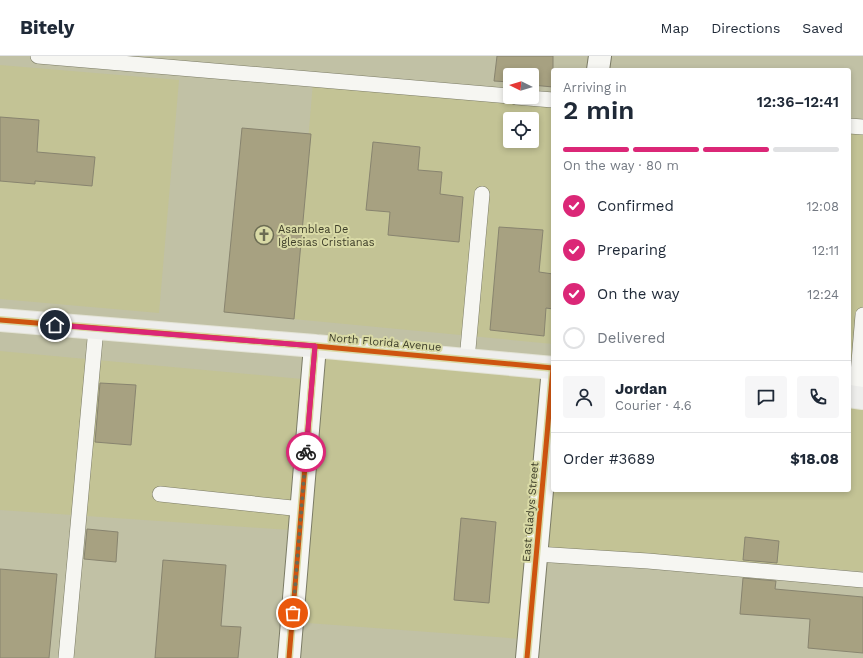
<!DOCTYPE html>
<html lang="en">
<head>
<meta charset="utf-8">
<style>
	:root { --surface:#fff; --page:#f6f6f7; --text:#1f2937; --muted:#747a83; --line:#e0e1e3; --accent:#db2777 }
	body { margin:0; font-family:"Work Sans",sans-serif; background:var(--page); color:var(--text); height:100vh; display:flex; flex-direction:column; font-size:15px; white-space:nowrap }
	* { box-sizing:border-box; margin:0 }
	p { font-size:13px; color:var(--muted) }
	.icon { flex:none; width:22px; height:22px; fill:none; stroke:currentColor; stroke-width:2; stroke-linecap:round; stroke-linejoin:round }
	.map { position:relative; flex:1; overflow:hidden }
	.details { position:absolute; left:551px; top:12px; width:300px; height:424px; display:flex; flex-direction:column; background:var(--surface); border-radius:4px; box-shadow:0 2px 6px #0003 }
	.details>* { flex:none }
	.needle { width:26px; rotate:275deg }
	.buttons { position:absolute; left:503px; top:12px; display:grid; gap:8px }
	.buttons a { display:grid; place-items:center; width:36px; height:36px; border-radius:4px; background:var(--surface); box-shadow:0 2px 6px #0003; font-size:20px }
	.pin { position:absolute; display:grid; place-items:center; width:34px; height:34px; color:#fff; margin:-17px; border:2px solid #fff; border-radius:50%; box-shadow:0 1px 4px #0007 }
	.courier { position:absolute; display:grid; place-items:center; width:40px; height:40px; margin:-20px; border:3px solid #db2777; border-radius:50%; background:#fff; color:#222; box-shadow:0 1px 5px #0007 }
	.overview em { font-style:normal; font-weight:600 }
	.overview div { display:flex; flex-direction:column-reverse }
	.overview { display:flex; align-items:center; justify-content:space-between; height:68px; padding:0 12px }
	h1 { font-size:26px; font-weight:600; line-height:30px }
	.bar { display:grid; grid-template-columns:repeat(4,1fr); gap:6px 4px; align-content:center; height:48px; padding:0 12px }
	.bar i { height:5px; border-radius:3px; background:var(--line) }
	.bar .on { background:var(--accent) }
	.bar p { grid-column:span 4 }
	.line { display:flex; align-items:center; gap:10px; padding:0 12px; border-top:1px solid var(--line) }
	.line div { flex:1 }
	.round { display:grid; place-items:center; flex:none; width:42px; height:42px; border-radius:4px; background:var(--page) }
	ol { padding:0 12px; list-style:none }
	li { display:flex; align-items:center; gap:12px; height:44px }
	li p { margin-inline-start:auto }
	li .icon { padding:4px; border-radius:50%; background:var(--accent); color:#fff; stroke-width:4 }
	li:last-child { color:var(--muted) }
	li i { width:22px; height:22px; border:2px solid var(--line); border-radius:50% }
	header { display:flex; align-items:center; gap:24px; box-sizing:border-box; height:56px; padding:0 20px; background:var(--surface); border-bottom:1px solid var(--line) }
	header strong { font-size:19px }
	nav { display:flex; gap:22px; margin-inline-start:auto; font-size:14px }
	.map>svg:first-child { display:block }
	.built { fill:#c3c395; fill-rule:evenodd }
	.building { fill:#a7a181; stroke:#88846f }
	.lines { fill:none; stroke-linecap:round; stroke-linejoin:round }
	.service-casing { stroke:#7b7b65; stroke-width:16 }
	.minor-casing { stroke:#7b7b65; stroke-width:24 }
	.primary-casing { stroke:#e3e3d6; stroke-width:24 }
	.service { stroke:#f6f6f2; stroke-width:15 }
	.minor { stroke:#f6f6f2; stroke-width:22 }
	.primary { stroke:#eeeeec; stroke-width:22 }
	.cycleway-casing { stroke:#d9daa6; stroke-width:8 }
	.cycleway { stroke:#ce5510; stroke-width:5 }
	.done { stroke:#6c6c54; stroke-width:4; stroke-dasharray:0 7.2 }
	.route { stroke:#db2777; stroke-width:5 }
	.labels { text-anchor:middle; stroke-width:4; stroke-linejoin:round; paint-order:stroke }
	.poi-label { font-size:11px; fill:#3e3e29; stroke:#d9daa6; text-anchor:start }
	.street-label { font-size:11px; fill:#3e3e29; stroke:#d9daa6 }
</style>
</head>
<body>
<header>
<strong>Bitely</strong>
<nav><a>Map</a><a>Directions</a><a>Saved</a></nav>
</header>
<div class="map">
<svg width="863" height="602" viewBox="0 0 863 602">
	<rect width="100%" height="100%" fill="#c1c1a5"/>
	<g class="built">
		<polygon points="0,9 179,24 159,257 0,243"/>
		<path d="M313,26L553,46V288L293,263ZM510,63H532V85H510Z"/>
		<polygon points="849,75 863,76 863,515 547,496 553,434 849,434"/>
		<polygon points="318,294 546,313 522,583 294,566"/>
		<polygon points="0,295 302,323 290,474 0,454"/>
	</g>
	<g class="building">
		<polygon points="497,0 553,0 553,31 532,29 532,19 510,19 510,26 494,25"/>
		<polygon points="0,61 39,64 37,96 95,101 92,130 35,125 35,128 0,125"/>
		<polygon points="242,72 311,78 294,263 224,256"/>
		<polygon points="373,86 420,91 418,114 442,116 440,138 463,141 459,186 388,179 390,156 366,154"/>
		<polygon points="499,171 543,174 539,216 553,218 553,253 546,252 544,280 490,274"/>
		<polygon points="100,327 136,329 131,389 95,386"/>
		<polygon points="461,462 496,466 489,547 454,544"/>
		<polygon points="87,473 118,476 116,506 84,503"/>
		<polygon points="745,481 779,485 777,507 743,504"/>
		<polygon points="163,504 226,509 221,570 241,571 238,602 155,602"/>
		<polygon points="0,513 57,518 49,602 0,602"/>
		<polygon points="743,522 776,525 775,533 863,541 863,597 808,592 810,563 740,558"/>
	</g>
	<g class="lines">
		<g class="service-casing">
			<g id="service">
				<polyline points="38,0 510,40"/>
				<polyline points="516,41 553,44"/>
				<polyline points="849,70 863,71"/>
				<polyline points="467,304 482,138"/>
				<polyline points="856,341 863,259"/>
				<polyline points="160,438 302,453"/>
				<polyline points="536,498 648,505 863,524"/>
				<polyline points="66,602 96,272"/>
			</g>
		</g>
		<g class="minor-casing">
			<g id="minor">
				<polyline points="598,14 600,0"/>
				<polyline points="289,602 315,290"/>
				<polyline points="527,602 553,312"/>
			</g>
		</g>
		<g class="primary-casing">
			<g id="primary">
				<polyline points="0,264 315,290 553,312"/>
				<polyline points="849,340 863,342"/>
			</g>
		</g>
		<use href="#service" class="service"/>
		<use href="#minor" class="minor"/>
		<use href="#primary" class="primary"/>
		<g class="cycleway-casing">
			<g id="cycleway">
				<polyline points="0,264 315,290 553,312"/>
				<polyline points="289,602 315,290"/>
				<polyline points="527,602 553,312"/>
			</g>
		</g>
		<use href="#cycleway" class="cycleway"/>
	</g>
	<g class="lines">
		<polyline class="done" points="293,557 306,396"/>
		<polyline class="route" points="55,269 315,290 306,396"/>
	</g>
	<defs>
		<g id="church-ring" transform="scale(1)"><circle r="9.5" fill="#d9daa6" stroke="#6c6c54" stroke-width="1.5"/><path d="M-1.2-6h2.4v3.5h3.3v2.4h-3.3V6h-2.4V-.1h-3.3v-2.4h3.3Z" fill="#6c6c54"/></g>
	</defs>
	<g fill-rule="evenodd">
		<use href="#church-ring" x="264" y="179"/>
	</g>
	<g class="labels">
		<g class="poi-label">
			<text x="278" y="177">Asamblea De<tspan x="278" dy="13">Iglesias Cristianas</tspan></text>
		</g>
		<g class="street-label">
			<text transform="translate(385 286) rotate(5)" y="4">North Florida Avenue</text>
			<text transform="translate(530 456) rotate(-85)" y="4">East Gladys Street</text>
		</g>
	</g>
</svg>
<div class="buttons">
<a><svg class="needle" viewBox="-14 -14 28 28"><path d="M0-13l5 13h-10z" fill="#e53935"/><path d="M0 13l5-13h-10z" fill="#747a83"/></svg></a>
<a><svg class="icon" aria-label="locate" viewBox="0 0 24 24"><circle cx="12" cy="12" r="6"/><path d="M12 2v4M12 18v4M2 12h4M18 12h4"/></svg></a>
</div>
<div class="pin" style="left:293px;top:557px;background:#ea580c"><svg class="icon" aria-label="bag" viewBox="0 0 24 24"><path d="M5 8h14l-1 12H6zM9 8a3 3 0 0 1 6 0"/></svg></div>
<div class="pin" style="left:55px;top:269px;background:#1f2937"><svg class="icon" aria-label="home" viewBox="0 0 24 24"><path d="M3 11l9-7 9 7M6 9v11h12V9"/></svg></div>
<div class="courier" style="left:306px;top:396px"><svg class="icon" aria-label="bike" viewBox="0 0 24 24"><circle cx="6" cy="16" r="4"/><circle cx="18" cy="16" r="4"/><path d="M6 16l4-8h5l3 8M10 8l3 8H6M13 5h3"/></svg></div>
<section class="details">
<div class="overview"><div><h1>2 min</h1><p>Arriving in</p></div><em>12:36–12:41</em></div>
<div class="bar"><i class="on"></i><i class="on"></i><i class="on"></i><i></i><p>On the way · 80 m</p></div>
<ol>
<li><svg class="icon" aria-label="check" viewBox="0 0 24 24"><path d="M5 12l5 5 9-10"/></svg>Confirmed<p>12:08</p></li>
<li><svg class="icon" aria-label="check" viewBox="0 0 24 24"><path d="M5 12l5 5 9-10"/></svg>Preparing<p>12:11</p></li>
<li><svg class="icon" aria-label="check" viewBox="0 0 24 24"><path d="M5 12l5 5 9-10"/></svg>On the way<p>12:24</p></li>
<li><i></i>Delivered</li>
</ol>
<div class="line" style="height:72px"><a class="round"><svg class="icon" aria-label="person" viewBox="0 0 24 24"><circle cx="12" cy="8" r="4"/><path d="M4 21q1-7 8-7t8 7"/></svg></a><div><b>Jordan</b><p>Courier · 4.6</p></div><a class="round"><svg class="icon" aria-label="chat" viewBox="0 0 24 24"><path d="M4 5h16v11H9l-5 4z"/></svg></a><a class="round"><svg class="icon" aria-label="phone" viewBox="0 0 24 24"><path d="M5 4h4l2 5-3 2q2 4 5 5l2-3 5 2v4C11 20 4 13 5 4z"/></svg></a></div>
<div class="line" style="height:52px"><div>Order #3689</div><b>$18.08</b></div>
</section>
</div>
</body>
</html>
